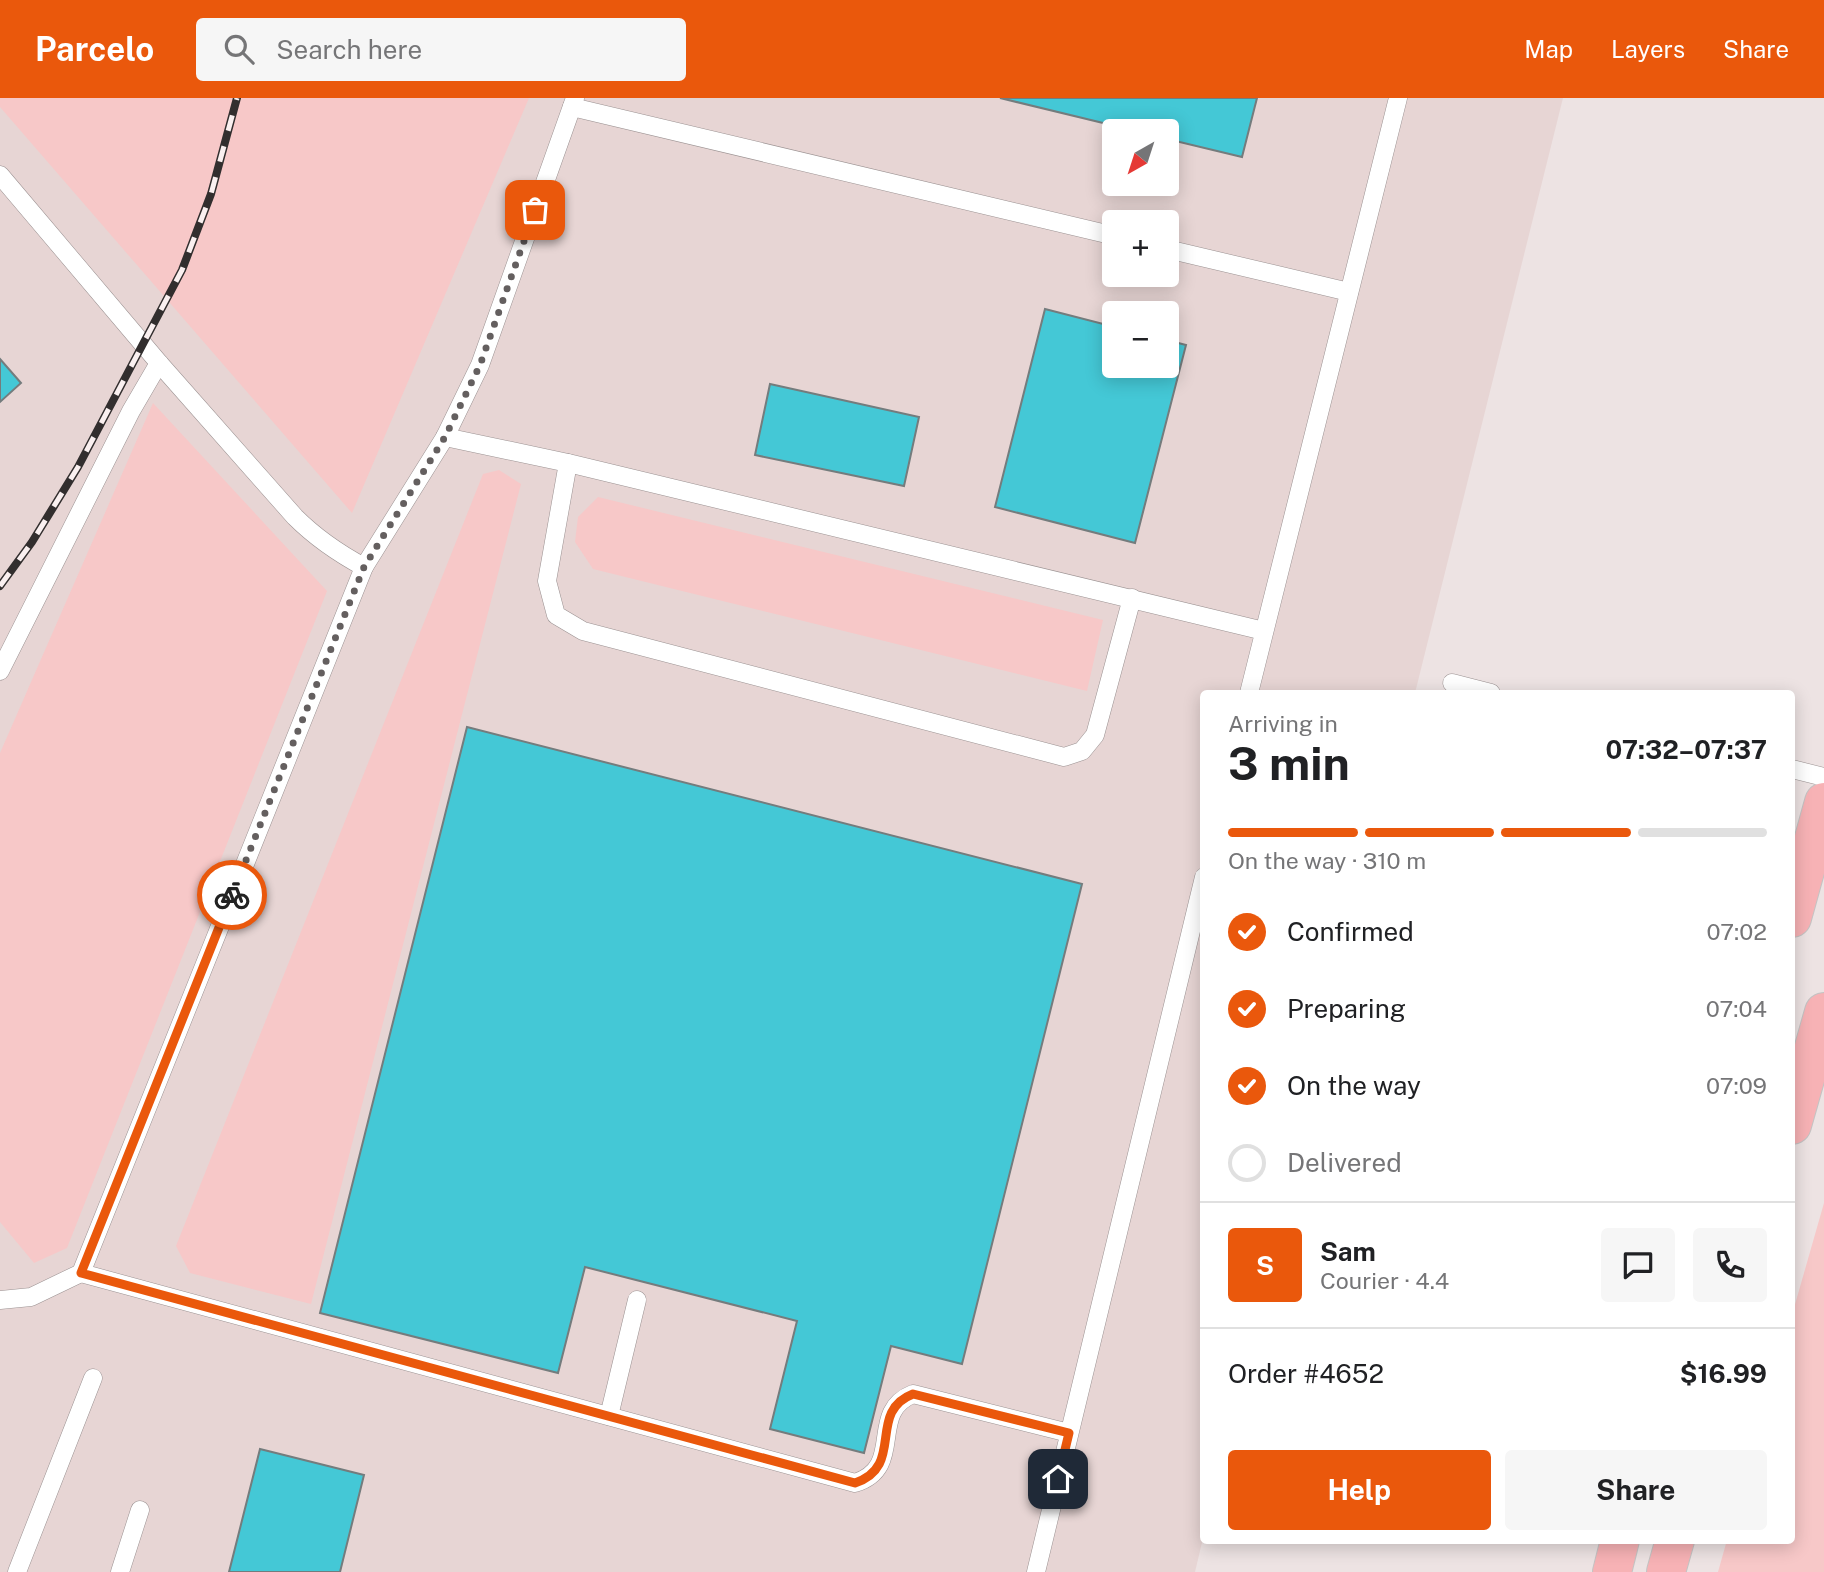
<!DOCTYPE html>
<html lang="en">
<head>
<meta charset="utf-8">
<style>
	:root { --surface:#fff; --page:#f6f6f6; --text:#202124; --muted:#757577; --line:#e0e0e0; --accent:#ea580c }
	body { margin:0; font-family:"Public Sans",sans-serif; background:var(--page); color:var(--text); height:100vh; display:flex; flex-direction:column; font-size:26px; white-space:nowrap }
	* { box-sizing:border-box; margin:0 }
	p { font-size:23px; color:var(--muted) }
	.icon { flex:none; width:38px; height:38px; fill:none; stroke:currentColor; stroke-width:2; stroke-linecap:round; stroke-linejoin:round }
	.map { position:relative; flex:1; overflow:hidden }
	.details { position:absolute; left:1200px; top:592px; width:595px; height:854px; display:flex; flex-direction:column; background:var(--surface); border-radius:7px; box-shadow:0 4px 18px #0003 }
	.details>* { flex:none }
	.needle { width:46px; rotate:219deg }
	.fabs { position:absolute; left:1102px; top:21px; display:grid; gap:14px }
	.fabs a { display:grid; place-items:center; width:77px; height:77px; border-radius:7px; background:var(--surface); box-shadow:0 4px 18px #0003; font-size:35px }
	.pin { position:absolute; display:grid; place-items:center; width:60px; height:60px; color:#fff; margin:-30px; border-radius:14px; box-shadow:0 4px 10px #0006 }
	.courier { position:absolute; display:grid; place-items:center; width:70px; height:70px; margin:-35px; border:5px solid #ea580c; border-radius:50%; background:#fff; color:#222; box-shadow:0 2px 9px #0007 }
	.overview em { font-style:normal; font-weight:700 }
	.overview div { display:flex; flex-direction:column-reverse }
	.overview { display:flex; align-items:center; justify-content:space-between; height:119px; padding:0 28px }
	h1 { font-size:46px; font-weight:700; line-height:52px }
	.bar { display:grid; grid-template-columns:repeat(4,1fr); gap:10px 7px; align-content:center; height:84px; padding:0 28px }
	.bar i { height:9px; border-radius:5px; background:var(--line) }
	.bar .selected { background:var(--accent) }
	.bar p { grid-column:span 4 }
	.line { display:flex; align-items:center; gap:18px; padding:0 28px; border-top:2px solid var(--line) }
	.line div { flex:1 }
	.round { display:grid; place-items:center; flex:none; width:74px; height:74px; border-radius:7px; background:var(--page) }
	ol { padding:0 28px; list-style:none }
	li { display:flex; align-items:center; gap:21px; height:77px }
	li p { margin-inline-start:auto }
	li .icon { padding:7px; border-radius:50%; background:var(--accent); color:#fff; stroke-width:4 }
	li:last-child { color:var(--muted) }
	li i { width:38px; height:38px; border:4px solid var(--line); border-radius:50% }
	.button { display:flex; gap:14px; margin-top:auto; padding:14px 28px }
	.button a { flex:1; height:80px; border-radius:7px; background:var(--accent); color:#fff; font-size:28px; font-weight:700; line-height:80px; text-align:center }
	.button a+a { background:var(--page); color:var(--text) }
	header { display:flex; align-items:center; gap:42px; box-sizing:border-box; height:98px; padding:0 35px; background:var(--accent); color:#fff }
	header strong { font-size:33px }
	nav { display:flex; gap:38px; margin-inline-start:auto; font-size:24px }
	.search { width:490px; height:63px; background:var(--page); display:flex; align-items:center; gap:18px; box-sizing:border-box; padding:0 24px; border-radius:7px; color:var(--muted); font-size:26px }
	.map>svg:first-child { display:block }
	.built { fill:#e7d5d4; fill-rule:evenodd }
	.green { fill:#f7c8c8 }
	.building { fill:#44c8d6; stroke:#747c7d; stroke-width:2 }
	.lines { fill:none; stroke-linecap:round; stroke-linejoin:round }
	.lane-casing { stroke:#9b9292; stroke-width:19 }
	.primary-casing { stroke:#c4c3c3; stroke-width:40 }
	.lane { stroke:#fff; stroke-width:18 }
	.primary { stroke:#f7b2b5; stroke-width:38 }
	.rail-casing { stroke:#322e2e; stroke-width:8 }
	.rail { stroke:#faf0f0; stroke-width:5; stroke-dasharray:16; stroke-linecap:butt }
	.done { stroke:#645f5f; stroke-width:7; stroke-dasharray:0 12.6 }
	.route { stroke:#ea580c; stroke-width:9 }
</style>
</head>
<body>
<header>
<strong>Parcelo</strong>
<div class="search"><svg class="icon" aria-label="search" viewBox="0 0 24 24"><circle cx="10" cy="10" r="6"/><path d="M15 15l6 6"/></svg>Search here</div>
<nav><a>Map</a><a>Layers</a><a>Share</a></nav>
</header>
<div class="map">
<svg width="1824" height="1474" viewBox="0 0 1824 1474">
	<rect width="100%" height="100%" fill="#ede3e3"/>
	<path class="built" d="M0,0H1563L1415,595H1204V1436L1195,1474H0ZM1115,33H1167V86H1115ZM1115,124H1167V177H1115ZM1115,215H1167V268H1115Z"/>
	<g class="green">
		<polygon points="0,0 529,0 352,415 0,9"/>
		<polygon points="153,305 327,493 67,1150 34,1165 0,1124 0,655"/>
		<polygon points="499,372 521,386 311,1206 190,1175 176,1148 483,376"/>
		<polygon points="598,399 1103,522 1087,593 593,471 575,444 578,419"/>
		<polygon points="1824,1105 1824,1474 1718,1474 1727,1442 1792,1442 1792,1217"/>
	</g>
	<g class="building">
		<polygon points="1000,0 1257,0 1242,59 1167,41 1167,33 1136,33"/>
		<polygon points="1045,211 1115,229 1115,268 1167,268 1167,242 1186,247 1135,445 995,409"/>
		<polygon points="0,261 21,285 0,304"/>
		<polygon points="770,286 919,319 904,388 755,357"/>
		<polygon points="467,629 1082,786 962,1266 891,1248 864,1355 770,1331 797,1223 585,1169 558,1275 320,1215"/>
		<polygon points="260,1351 364,1377 340,1474 229,1474"/>
	</g>
	<g class="lines">
		<g class="lane-casing">
			<g id="lane">
				<polyline points="572,9 1115,138"/>
				<path d="M0,77L159,265L295,419C316,440 338,455 364,469"/>
				<polyline points="1167,151 1349,194"/>
				<polyline points="445,339 568,365 1264,533"/>
				<polyline points="568,365 547,483 556,517 583,533 1064,659 1082,653 1095,637 1132,500"/>
				<polyline points="0,573 131,313 159,265"/>
				<polyline points="1452,585 1491,595"/>
				<polyline points="1249,595 1398,0"/>
				<polyline points="1792,671 1824,679"/>
				<path d="M81,1175L855,1385C906,1369 867,1314 913,1296L1069,1335"/>
				<polyline points="0,1202 31,1199 81,1175 364,469 445,339 480,267 575,0"/>
				<polyline points="609,1318 637,1202"/>
				<polyline points="17,1474 93,1280"/>
				<polyline points="120,1474 140,1412"/>
				<polyline points="1036,1474 1204,779"/>
			</g>
		</g>
		<g class="primary-casing">
			<g id="primary">
				<polyline points="1792,820 1824,704"/>
				<polyline points="1792,1027 1824,914"/>
				<polyline points="1612,1474 1620,1442"/>
				<polyline points="1666,1474 1675,1442"/>
			</g>
		</g>
		<use href="#lane" class="lane"/>
		<use href="#primary" class="primary"/>
		<g class="rail-casing">
			<polyline id="rail" points="0,488 32,444 78,369 182,172 211,96 237,0"/>
		</g>
		<use href="#rail" class="rail"/>
	</g>
	<g class="lines">
		<polyline class="done" points="232,797 364,469 445,339 480,267 535,112"/>
		<path class="route" d="M232,797L81,1175L855,1385C906,1368 866,1314 913,1296L1069,1335L1058,1381"/>
	</g>
</svg>
<div class="fabs">
<a><svg class="needle" viewBox="-14 -14 28 28"><path d="M0-13l5 13h-10z" fill="#e53935"/><path d="M0 13l5-13h-10z" fill="#757577"/></svg></a>
<a>+</a>
<a>−</a>
</div>
<div class="pin" style="left:535px;top:112px;background:#ea580c"><svg class="icon" aria-label="bag" viewBox="0 0 24 24"><path d="M5 8h14l-1 12H6zM9 8a3 3 0 0 1 6 0"/></svg></div>
<div class="pin" style="left:1058px;top:1381px;background:#1f2937"><svg class="icon" aria-label="home" viewBox="0 0 24 24"><path d="M3 11l9-7 9 7M6 9v11h12V9"/></svg></div>
<div class="courier" style="left:232px;top:797px"><svg class="icon" aria-label="bike" viewBox="0 0 24 24"><circle cx="6" cy="16" r="4"/><circle cx="18" cy="16" r="4"/><path d="M6 16l4-8h5l3 8M10 8l3 8H6M13 5h3"/></svg></div>
<section class="details">
<div class="overview"><div><h1>3 min</h1><p>Arriving in</p></div><em>07:32–07:37</em></div>
<div class="bar"><i class="selected"></i><i class="selected"></i><i class="selected"></i><i></i><p>On the way · 310 m</p></div>
<ol>
<li><svg class="icon" aria-label="check" viewBox="0 0 24 24"><path d="M5 12l5 5 9-10"/></svg>Confirmed<p>07:02</p></li>
<li><svg class="icon" aria-label="check" viewBox="0 0 24 24"><path d="M5 12l5 5 9-10"/></svg>Preparing<p>07:04</p></li>
<li><svg class="icon" aria-label="check" viewBox="0 0 24 24"><path d="M5 12l5 5 9-10"/></svg>On the way<p>07:09</p></li>
<li><i></i>Delivered</li>
</ol>
<div class="line" style="height:126px"><b class="round" style="background:var(--accent);color:#fff">S</b><div><b>Sam</b><p>Courier · 4.4</p></div><a class="round"><svg class="icon" aria-label="chat" viewBox="0 0 24 24"><path d="M4 5h16v11H9l-5 4z"/></svg></a><a class="round"><svg class="icon" aria-label="phone" viewBox="0 0 24 24"><path d="M5 4h4l2 5-3 2q2 4 5 5l2-3 5 2v4C11 20 4 13 5 4z"/></svg></a></div>
<div class="line" style="height:91px"><div>Order #4652</div><b>$16.99</b></div>
<div class="button"><a>Help</a><a>Share</a></div>
</section>
</div>
</body>
</html>
